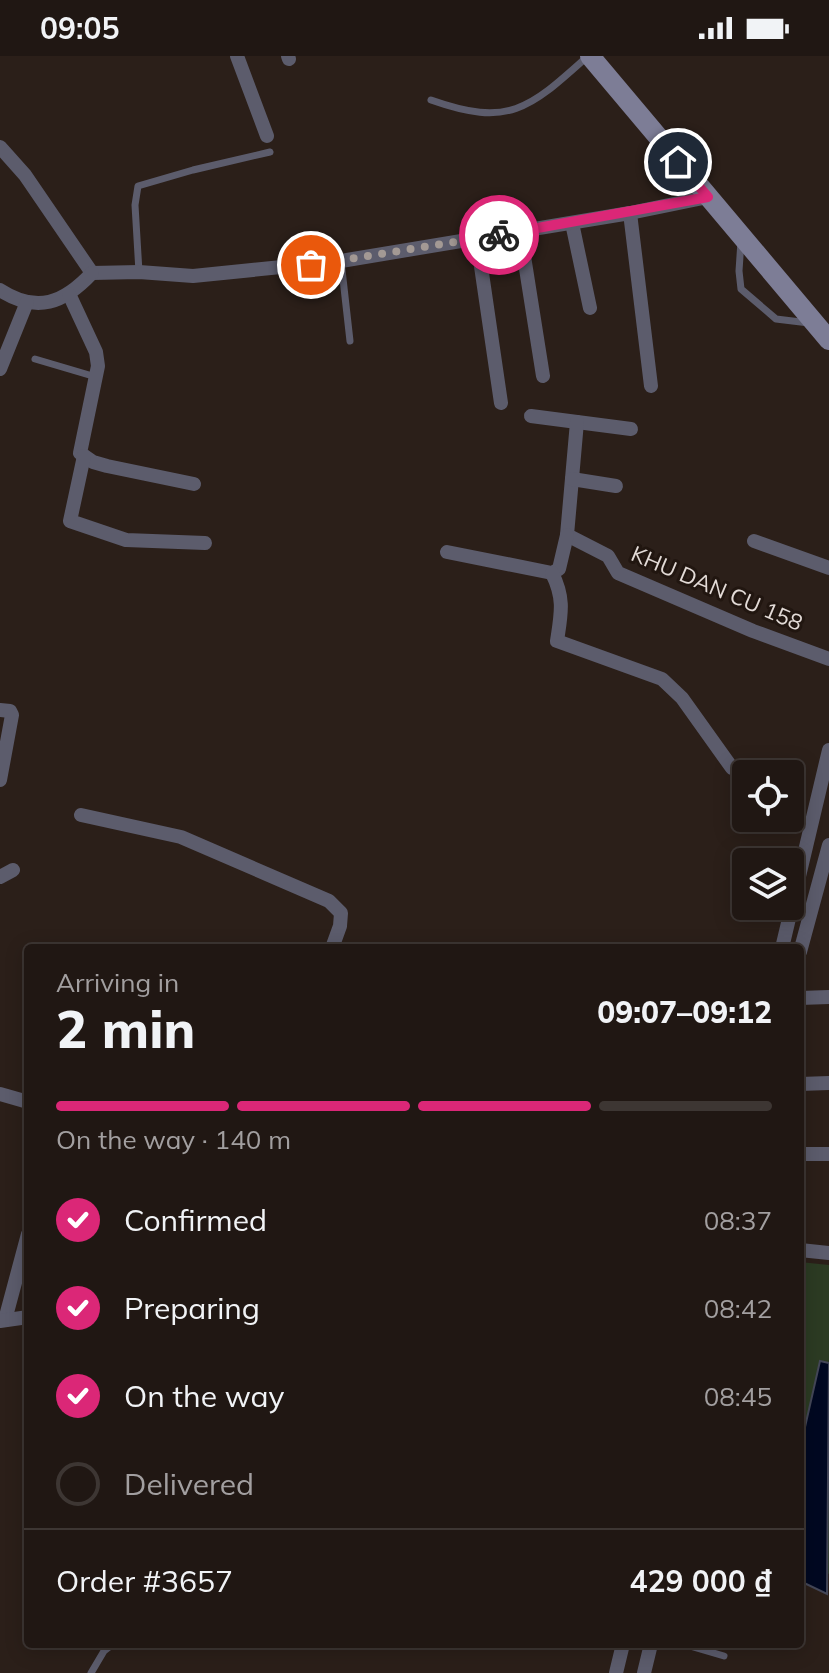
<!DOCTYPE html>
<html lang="en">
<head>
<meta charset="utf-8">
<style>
	:root { --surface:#201713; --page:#28201c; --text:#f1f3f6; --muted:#a29fa0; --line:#3d3633; --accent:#db2777 }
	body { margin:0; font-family:Mulish,sans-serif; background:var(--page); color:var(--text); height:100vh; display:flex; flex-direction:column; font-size:30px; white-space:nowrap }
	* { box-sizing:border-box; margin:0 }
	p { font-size:26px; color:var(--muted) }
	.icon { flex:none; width:44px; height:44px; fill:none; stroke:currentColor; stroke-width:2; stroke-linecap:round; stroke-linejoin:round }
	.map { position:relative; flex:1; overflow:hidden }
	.side { position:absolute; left:24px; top:888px; width:780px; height:704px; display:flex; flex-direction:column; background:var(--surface); border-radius:8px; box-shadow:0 4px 20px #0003,0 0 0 2px var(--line) }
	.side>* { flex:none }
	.fabs { position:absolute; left:732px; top:704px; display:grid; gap:16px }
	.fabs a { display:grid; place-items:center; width:72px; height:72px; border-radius:8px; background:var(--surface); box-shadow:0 4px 20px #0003,0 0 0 2px var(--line); font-size:40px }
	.pin { position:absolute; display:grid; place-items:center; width:68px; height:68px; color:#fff; margin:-34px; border:4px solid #fff; border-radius:50%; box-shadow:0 2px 8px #0007 }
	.courier { position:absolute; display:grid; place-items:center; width:80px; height:80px; margin:-40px; border:6px solid #db2777; border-radius:50%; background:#fff; color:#222; box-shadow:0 2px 10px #0007 }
	.summary em { font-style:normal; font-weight:800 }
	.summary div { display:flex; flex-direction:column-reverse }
	.summary { display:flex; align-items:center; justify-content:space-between; height:136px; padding:0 32px }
	h1 { font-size:52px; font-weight:800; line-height:60px }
	.bar { display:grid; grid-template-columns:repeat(4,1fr); gap:12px 8px; align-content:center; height:96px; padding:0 32px }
	.bar i { height:10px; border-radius:6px; background:var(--line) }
	.bar .active { background:var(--accent) }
	.bar p { grid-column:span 4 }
	.line { display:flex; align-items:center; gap:20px; padding:0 32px; border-top:2px solid var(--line) }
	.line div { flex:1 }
	ol { padding:0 32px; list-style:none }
	li { display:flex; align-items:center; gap:24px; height:88px }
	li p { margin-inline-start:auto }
	li .icon { padding:8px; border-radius:50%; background:var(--accent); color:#fff; stroke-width:4 }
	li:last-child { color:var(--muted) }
	li i { width:44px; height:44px; border:4px solid var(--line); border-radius:50% }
	.status { display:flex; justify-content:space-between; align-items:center; height:56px; padding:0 40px; background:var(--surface); direction:ltr }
	.status svg { height:22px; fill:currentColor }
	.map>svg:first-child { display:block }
	.green { fill:#2c3b23 }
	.water { fill:#000821; stroke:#444758; stroke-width:2 }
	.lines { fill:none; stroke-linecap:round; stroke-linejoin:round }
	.service { stroke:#5c5c6c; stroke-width:7 }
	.minor { stroke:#5c5c6c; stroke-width:14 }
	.secondary { stroke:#7d7d96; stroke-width:20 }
	.done { stroke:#a39994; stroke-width:8; stroke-dasharray:0 14.4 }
	.route { stroke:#db2777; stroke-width:10 }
	.labels { text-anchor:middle; stroke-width:6; stroke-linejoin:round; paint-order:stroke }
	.street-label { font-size:22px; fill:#e3dbd7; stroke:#211610 }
</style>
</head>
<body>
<div class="status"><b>09:05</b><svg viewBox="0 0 49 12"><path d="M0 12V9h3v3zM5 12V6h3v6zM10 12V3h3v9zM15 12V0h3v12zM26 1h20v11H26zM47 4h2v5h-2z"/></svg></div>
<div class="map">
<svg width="829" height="1617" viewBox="0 0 829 1617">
	<rect width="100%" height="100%" fill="#2b1f19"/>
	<polygon class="green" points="800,1206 829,1209 829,1518 800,1506"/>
	<polygon class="water" points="820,1305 829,1307 827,1538 800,1525 800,1393"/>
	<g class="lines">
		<g class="service">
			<path d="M431,44C510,72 530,52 588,0"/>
			<polyline points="741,185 739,215 741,233 776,263 809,267"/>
			<polyline points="341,205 350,285"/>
			<polyline points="139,216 135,149 138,130 193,114 270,96"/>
			<polyline points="35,303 96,321"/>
			<polyline points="683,1588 724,1600"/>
			<polyline points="91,1617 104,1595 113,1588"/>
		</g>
		<g class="minor">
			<polyline points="237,0 267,80"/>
			<polyline points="288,0 289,3"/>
			<polyline points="0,91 25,119 92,217"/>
			<polyline points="630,157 651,330"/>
			<polyline points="572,167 590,252"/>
			<polyline points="520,175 543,320"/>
			<polyline points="477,183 501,347"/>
			<polyline points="92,217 139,216 193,220 341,205 630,157 708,141"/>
			<path d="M0,234C37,258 64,247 92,217"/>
			<polyline points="69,238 96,296 98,310 80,397 93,406 107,410 194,428"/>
			<polyline points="0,313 27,246"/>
			<polyline points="531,360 631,373"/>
			<polyline points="577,366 567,479 608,500 618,517 753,575 829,603"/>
			<polyline points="84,400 70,465 126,484 205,487"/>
			<polyline points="572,423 616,430"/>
			<polyline points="754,485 829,512"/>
			<polyline points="447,496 552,517 559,513 567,479"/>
			<path d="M552,517C565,543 561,558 557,585L662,623L682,642L732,712"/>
			<polyline points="0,654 10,655 12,659 0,724"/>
			<polyline points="81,759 181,781 329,845 341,857 340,870 332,892"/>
			<polyline points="0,821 13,814"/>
			<polyline points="782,892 829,694"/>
			<polyline points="800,896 829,789"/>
			<polyline points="800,942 829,941"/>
			<polyline points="800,1028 829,1027"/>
			<polyline points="0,1038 28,1046"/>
			<polyline points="800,1098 829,1098"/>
			<polyline points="800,1194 829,1197"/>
			<polyline points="5,1264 28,1178"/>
			<polyline points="0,1265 28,1261"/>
			<polyline points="616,1617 623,1588"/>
			<polyline points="644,1617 651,1588"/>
		</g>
		<polyline class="secondary" points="590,0 829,284"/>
	</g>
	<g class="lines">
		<polyline class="done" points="311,209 499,179"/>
		<polyline class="route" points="499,179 708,141 678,106"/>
	</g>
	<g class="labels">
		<g class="street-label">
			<text transform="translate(717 532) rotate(23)" y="8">KHU DAN CU 158</text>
		</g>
	</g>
</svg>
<div class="fabs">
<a><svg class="icon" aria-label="locate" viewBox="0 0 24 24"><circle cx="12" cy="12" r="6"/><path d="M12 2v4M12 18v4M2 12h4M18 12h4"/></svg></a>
<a><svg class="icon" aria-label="layers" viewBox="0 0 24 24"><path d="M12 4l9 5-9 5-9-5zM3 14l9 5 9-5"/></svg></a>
</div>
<div class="pin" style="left:311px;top:209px;background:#ea580c"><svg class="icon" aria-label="bag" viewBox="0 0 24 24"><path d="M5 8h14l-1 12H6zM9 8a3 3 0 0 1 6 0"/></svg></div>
<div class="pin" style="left:678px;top:106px;background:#1f2937"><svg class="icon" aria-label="home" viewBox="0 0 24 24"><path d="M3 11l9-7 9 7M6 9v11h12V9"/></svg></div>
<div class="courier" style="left:499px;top:179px"><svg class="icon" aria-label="bike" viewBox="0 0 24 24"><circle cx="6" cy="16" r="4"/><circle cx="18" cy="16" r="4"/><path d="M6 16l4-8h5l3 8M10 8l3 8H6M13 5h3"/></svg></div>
<section class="side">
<div class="summary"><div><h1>2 min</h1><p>Arriving in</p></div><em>09:07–09:12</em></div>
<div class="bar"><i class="active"></i><i class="active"></i><i class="active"></i><i></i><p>On the way · 140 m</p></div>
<ol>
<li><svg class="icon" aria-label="check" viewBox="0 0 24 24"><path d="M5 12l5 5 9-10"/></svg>Confirmed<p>08:37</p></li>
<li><svg class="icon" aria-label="check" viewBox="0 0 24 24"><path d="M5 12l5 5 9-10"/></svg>Preparing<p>08:42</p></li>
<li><svg class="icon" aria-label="check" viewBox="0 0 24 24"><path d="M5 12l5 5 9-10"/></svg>On the way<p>08:45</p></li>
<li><i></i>Delivered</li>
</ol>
<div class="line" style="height:104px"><div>Order #3657</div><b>429 000 ₫</b></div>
</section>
</div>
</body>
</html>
